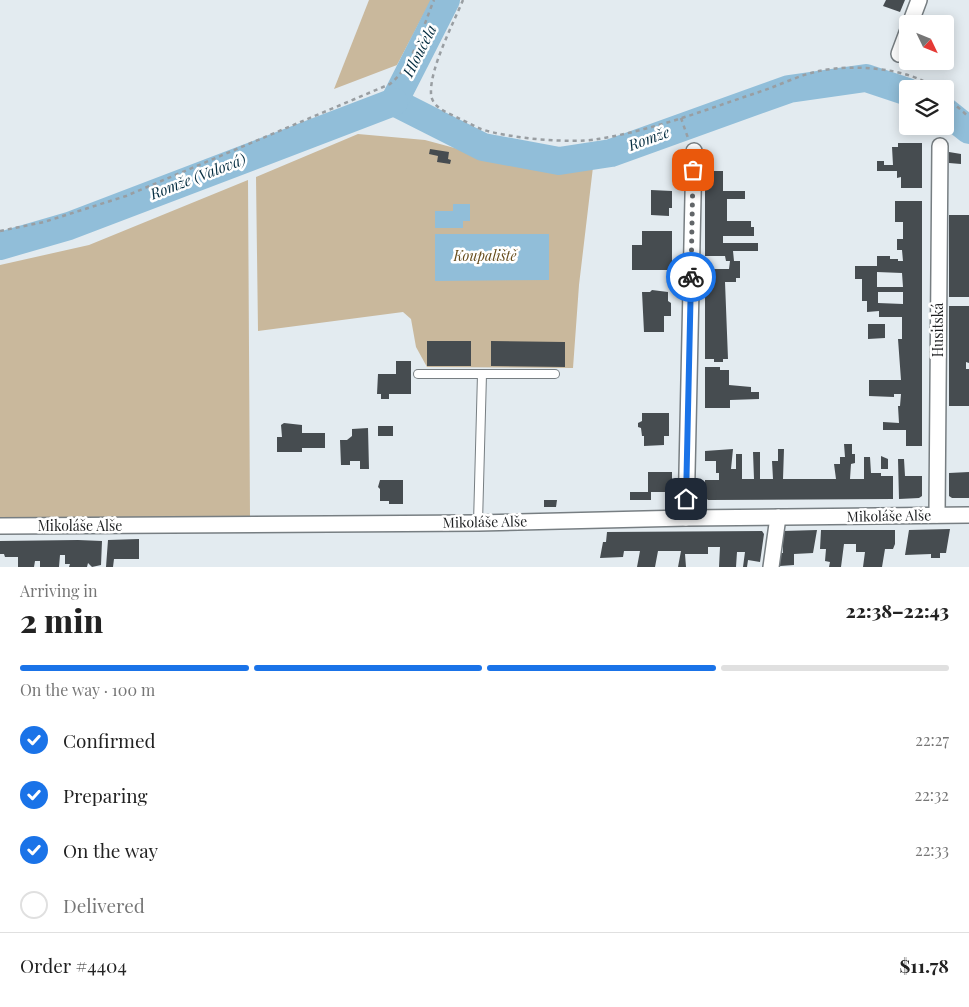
<!DOCTYPE html>
<html lang="en">
<head>
<meta charset="utf-8">
<style>
	:root { --surface:#fff; --page:#f6f6f6; --text:#222; --muted:#767676; --line:#e0e0e0; --accent:#1a73e8 }
	body { margin:0; font-family:"Playfair Display",serif; background:var(--page); color:var(--text); height:100vh; display:flex; flex-direction:column; font-size:19px; white-space:nowrap }
	* { box-sizing:border-box; margin:0 }
	p { font-size:16px; color:var(--muted) }
	.icon { flex:none; width:28px; height:28px; fill:none; stroke:currentColor; stroke-width:2; stroke-linecap:round; stroke-linejoin:round }
	.map { position:relative; height:567px; overflow:hidden }
	.sheet { display:flex; flex-direction:column; background:var(--surface); flex:1 }
	.sheet>* { flex:none }
	.needle { width:32px; rotate:133deg }
	.buttons { position:absolute; left:899px; top:15px; display:grid; gap:10px }
	.buttons a { display:grid; place-items:center; width:55px; height:55px; border-radius:5px; background:var(--surface); box-shadow:0 2px 12px #0003; font-size:25px }
	.pin { position:absolute; display:grid; place-items:center; width:42px; height:42px; color:#fff; margin:-21px; border-radius:10px; box-shadow:0 2px 8px #0006 }
	.courier { position:absolute; display:grid; place-items:center; width:50px; height:50px; margin:-25px; border:4px solid #1a73e8; border-radius:50%; background:#fff; color:#222; box-shadow:0 1px 6px #0007 }
	.headline em { font-style:normal; font-weight:800 }
	.headline div { display:flex; flex-direction:column-reverse }
	.headline { display:flex; align-items:center; justify-content:space-between; height:85px; padding:0 20px }
	h1 { font-size:32px; font-weight:800; line-height:38px }
	.bar { display:grid; grid-template-columns:repeat(4,1fr); gap:8px 5px; align-content:center; height:60px; padding:0 20px }
	.bar i { height:6px; border-radius:4px; background:var(--line) }
	.bar .on { background:var(--accent) }
	.bar p { grid-column:span 4 }
	.line { display:flex; align-items:center; gap:12px; padding:0 20px; border-top:1px solid var(--line) }
	.line div { flex:1 }
	ol { padding:0 20px; list-style:none }
	li { display:flex; align-items:center; gap:15px; height:55px }
	li p { margin-inline-start:auto }
	li .icon { padding:5px; border-radius:50%; background:var(--accent); color:#fff; stroke-width:4 }
	li:last-child { color:var(--muted) }
	li i { width:28px; height:28px; border:2px solid var(--line); border-radius:50% }
	.map>svg:first-child { display:block }
	.green { fill:#c9b89c }
	.water { fill:#91bed9 }
	.lines { fill:none; stroke-linecap:round; stroke-linejoin:round }
	.river { stroke:#91bed9; stroke-width:28 }
	.building { fill:#464c50; fill-rule:evenodd }
	.lane-casing { stroke:#777e82; stroke-width:10 }
	.street-casing { stroke:#777e82; stroke-width:18 }
	.path { stroke:#999ea2; stroke-width:2.5; stroke-dasharray:4 4; stroke-linecap:butt }
	.lane { stroke:#fff; stroke-width:8 }
	.street { stroke:#fff; stroke-width:15 }
	.done { stroke:#626669; stroke-width:5; stroke-dasharray:0 9 }
	.route { stroke:#1a73e8; stroke-width:6 }
	.labels { text-anchor:middle; stroke-width:5; stroke-linejoin:round; paint-order:stroke }
	.park-label { font-size:14px; font-style:italic; fill:#654c1b; stroke:#fff }
	.street-label { font-size:14px; fill:#1d1f21; stroke:#fff }
	.water-label { font-size:15px; font-style:italic; fill:#062e41; stroke:#fff }
</style>
</head>
<body>
<div class="map">
<svg width="969" height="567" viewBox="0 0 969 567">
	<rect width="100%" height="100%" fill="#e3ebf0"/>
	<g class="green">
		<polygon points="369,0 431,0 397,65 334,89"/>
		<polygon points="358,134 425,140 532,169 567,172 593,167 579,285 573,368 427,367 416,347 411,319 403,312 258,331 256,177"/>
		<polygon points="248,180 250,517 0,519 0,265 89,245"/>
	</g>
	<g class="water">
		<polygon points="453,204 470,204 470,221 463,221 463,228 435,228 435,211 453,211"/>
		<polygon points="435,234 549,234 549,280 435,281"/>
	</g>
	<g class="lines">
		<g class="river">
			<polyline points="394,102 483,147 559,161 611,153 789,89 866,78 908,92"/>
			<polyline points="394,102 446,0"/>
			<polyline points="945,111 969,130"/>
			<polyline points="0,246 69,226 394,102"/>
		</g>
	</g>
	<g class="building">
		<polygon points="886,0 905,0 900,12 883,6"/>
		<polygon points="898,143 922,143 922,188 901,188 901,177 897,178 897,171 877,171 877,161 884,161 884,165 893,165 892,147 898,147"/>
		<polygon points="430,149 449,152 448,159 451,160 450,164 437,162 438,156 429,154"/>
		<polygon points="949,152 961,154 961,164 949,163"/>
		<polygon points="705,171 723,171 723,191 745,191 745,199 727,199 727,221 751,221 751,227 754,227 754,236 723,236 723,243 758,243 758,251 733,251 734,261 740,261 740,278 736,278 736,282 725,282 728,359 723,359 723,362 714,362 714,359 705,359 705,269 729,269 730,261 726,261 725,256 705,256"/>
		<polygon points="651,190 672,191 672,208 669,208 669,216 651,215"/>
		<path d="M895,201H922V446H906V430H883V422L899,423L898,406H900L901,394H894V397L869,396V380H901L898,339H902V317H879V311L867,312V301H862V279H855V266H877V256H890V259H898V261H903L902,250H897V239H903V222H895ZM877,272L902,273L903,287H877ZM878,292H903V304L878,303Z"/>
		<rect x="949" y="215" width="20" height="82"/>
		<polygon points="642,231 672,231 672,270 632,270 632,245 642,245"/>
		<polygon points="652,290 668,292 668,301 671,303 671,316 664,316 664,332 644,332 642,292 650,292"/>
		<polygon points="949,306 969,306 969,363 966,362 966,369 969,369 969,406 949,406"/>
		<polygon points="868,324 885,324 885,338 868,339"/>
		<rect x="427" y="341" width="44" height="25"/>
		<polygon points="491,341 565,342 565,367 491,366"/>
		<polygon points="396,361 411,361 411,394 389,394 389,399 381,399 381,394 377,394 378,374 396,374"/>
		<polygon points="705,367 720,367 720,370 729,370 729,385 751,387 751,392 759,392 759,399 730,400 730,408 705,408"/>
		<polygon points="642,413 669,413 669,436 664,436 664,445 644,446 644,436 642,436 641,428 638,427 638,423 642,421"/>
		<polygon points="284,423 302,425 302,433 325,433 325,448 302,448 302,452 277,452 277,437 282,437 281,425"/>
		<rect x="378" y="426" width="15" height="10"/>
		<polygon points="368,428 369,469 360,469 360,461 350,461 350,465 341,465 340,440 347,440 352,436 352,429"/>
		<polygon points="844,444 852,444 852,454 855,454 855,463 851,464 850,479 864,479 864,457 870,457 871,473 881,473 881,476 893,476 893,499 708,500 705,497 705,480 719,480 719,473 716,473 716,461 705,461 705,451 733,449 731,469 736,469 736,454 742,454 742,479 754,479 753,452 760,452 760,479 773,479 772,461 778,461 778,449 784,449 783,479 836,479 834,464 840,464 840,457 845,457"/>
		<polygon points="881,456 888,459 888,469 881,469"/>
		<polygon points="898,459 904,459 905,476 922,476 922,496 919,498 899,499"/>
		<polygon points="648,472 672,472 672,492 651,492 651,500 630,500 630,492 648,492"/>
		<polygon points="969,472 969,498 952,498 949,496 949,473"/>
		<polygon points="380,480 403,480 403,504 389,504 389,501 380,501 380,489 378,487"/>
		<polygon points="544,500 557,500 556,507 544,507"/>
		<polygon points="950,529 946,553 940,553 940,558 931,558 931,554 905,555 909,530"/>
		<polygon points="817,530 813,553 794,554 794,565 780,566 780,553 783,553 783,531"/>
		<polygon points="821,530 895,530 895,544 893,549 885,549 882,567 863,567 865,552 856,552 856,544 844,544 841,567 829,567 830,562 825,561 826,549 820,549"/>
		<polygon points="762,531 764,534 760,562 748,560 747,567 743,567 745,552 737,552 736,567 719,567 720,547 708,547 708,554 685,554 686,567 678,567 681,551 658,551 655,567 637,567 640,551 624,551 623,557 600,558 603,542 606,542 607,532"/>
		<polygon points="139,539 139,559 114,559 113,567 106,567 108,540"/>
		<polygon points="78,540 102,541 101,565 92,567 88,563 87,567 69,567 70,564 65,564 65,555 60,555 59,567 40,567 40,561 35,561 34,567 18,567 18,557 5,557 4,554 0,554 0,541"/>
	</g>
	<g class="lines">
		<g class="lane-casing">
			<g id="lane">
				<polyline points="418,374 555,374"/>
				<polyline points="478,523 482,374"/>
			</g>
		</g>
		<g class="street-casing">
			<g id="street">
				<polyline points="910,24 919,0"/>
				<polyline points="899,54 908,30"/>
				<polyline points="937,515 940,146"/>
				<polyline points="686,518 694,151"/>
				<polyline points="0,526 478,523 686,518 969,515"/>
				<polyline points="771,567 778,517"/>
			</g>
		</g>
		<g class="path">
			<path d="M463,0C453,24 430,68 431,93C431,108 449,113 460,119C467,122 474,126 481,129C507,138 570,144 598,139C655,130 710,108 765,90C782,84 800,75 819,71C852,64 908,67 936,89"/>
			<polyline points="945,96 969,117"/>
			<polyline points="681,118 688,138"/>
			<path d="M0,231L44,222L126,196L390,84C413,66 423,26 434,0"/>
		</g>
		<use href="#lane" class="lane"/>
		<use href="#street" class="street"/>
	</g>
	<g class="lines">
		<polyline class="done" points="691,277 693,170"/>
		<polyline class="route" points="686,499 691,277"/>
	</g>
	<g class="labels">
		<g class="park-label">
			<text x="485" y="261">Koupaliště</text>
		</g>
		<g class="street-label">
			<text transform="translate(938 330) rotate(-90)" y="5">Husitská</text>
			<text transform="translate(889 516) rotate(-1)" y="5">Mikoláše Alše</text>
			<text transform="translate(485 522) rotate(-1)" y="5">Mikoláše Alše</text>
			<text x="80" y="531">Mikoláše Alše</text>
		</g>
		<g class="water-label">
			<text transform="translate(420 51) rotate(-63)" y="5">Hloučela</text>
			<text transform="translate(649 139) rotate(-20)" y="5">Romže</text>
			<text transform="translate(198 177) rotate(-21)" y="5">Romže (Valová)</text>
		</g>
	</g>
</svg>
<div class="buttons">
<a><svg class="needle" viewBox="-14 -14 28 28"><path d="M0-13l5 13h-10z" fill="#e53935"/><path d="M0 13l5-13h-10z" fill="#767676"/></svg></a>
<a><svg class="icon" aria-label="layers" viewBox="0 0 24 24"><path d="M12 4l9 5-9 5-9-5zM3 14l9 5 9-5"/></svg></a>
</div>
<div class="pin" style="left:693px;top:170px;background:#ea580c"><svg class="icon" aria-label="bag" viewBox="0 0 24 24"><path d="M5 8h14l-1 12H6zM9 8a3 3 0 0 1 6 0"/></svg></div>
<div class="pin" style="left:686px;top:499px;background:#1f2937"><svg class="icon" aria-label="home" viewBox="0 0 24 24"><path d="M3 11l9-7 9 7M6 9v11h12V9"/></svg></div>
<div class="courier" style="left:691px;top:277px"><svg class="icon" aria-label="bike" viewBox="0 0 24 24"><circle cx="6" cy="16" r="4"/><circle cx="18" cy="16" r="4"/><path d="M6 16l4-8h5l3 8M10 8l3 8H6M13 5h3"/></svg></div>
</div>
<section class="sheet">
<div class="headline"><div><h1>2 min</h1><p>Arriving in</p></div><em>22:38–22:43</em></div>
<div class="bar"><i class="on"></i><i class="on"></i><i class="on"></i><i></i><p>On the way · 100 m</p></div>
<ol>
<li><svg class="icon" aria-label="check" viewBox="0 0 24 24"><path d="M5 12l5 5 9-10"/></svg>Confirmed<p>22:27</p></li>
<li><svg class="icon" aria-label="check" viewBox="0 0 24 24"><path d="M5 12l5 5 9-10"/></svg>Preparing<p>22:32</p></li>
<li><svg class="icon" aria-label="check" viewBox="0 0 24 24"><path d="M5 12l5 5 9-10"/></svg>On the way<p>22:33</p></li>
<li><i></i>Delivered</li>
</ol>
<div class="line" style="height:65px"><div>Order #4404</div><b>$11.78</b></div>
</section>
</body>
</html>
